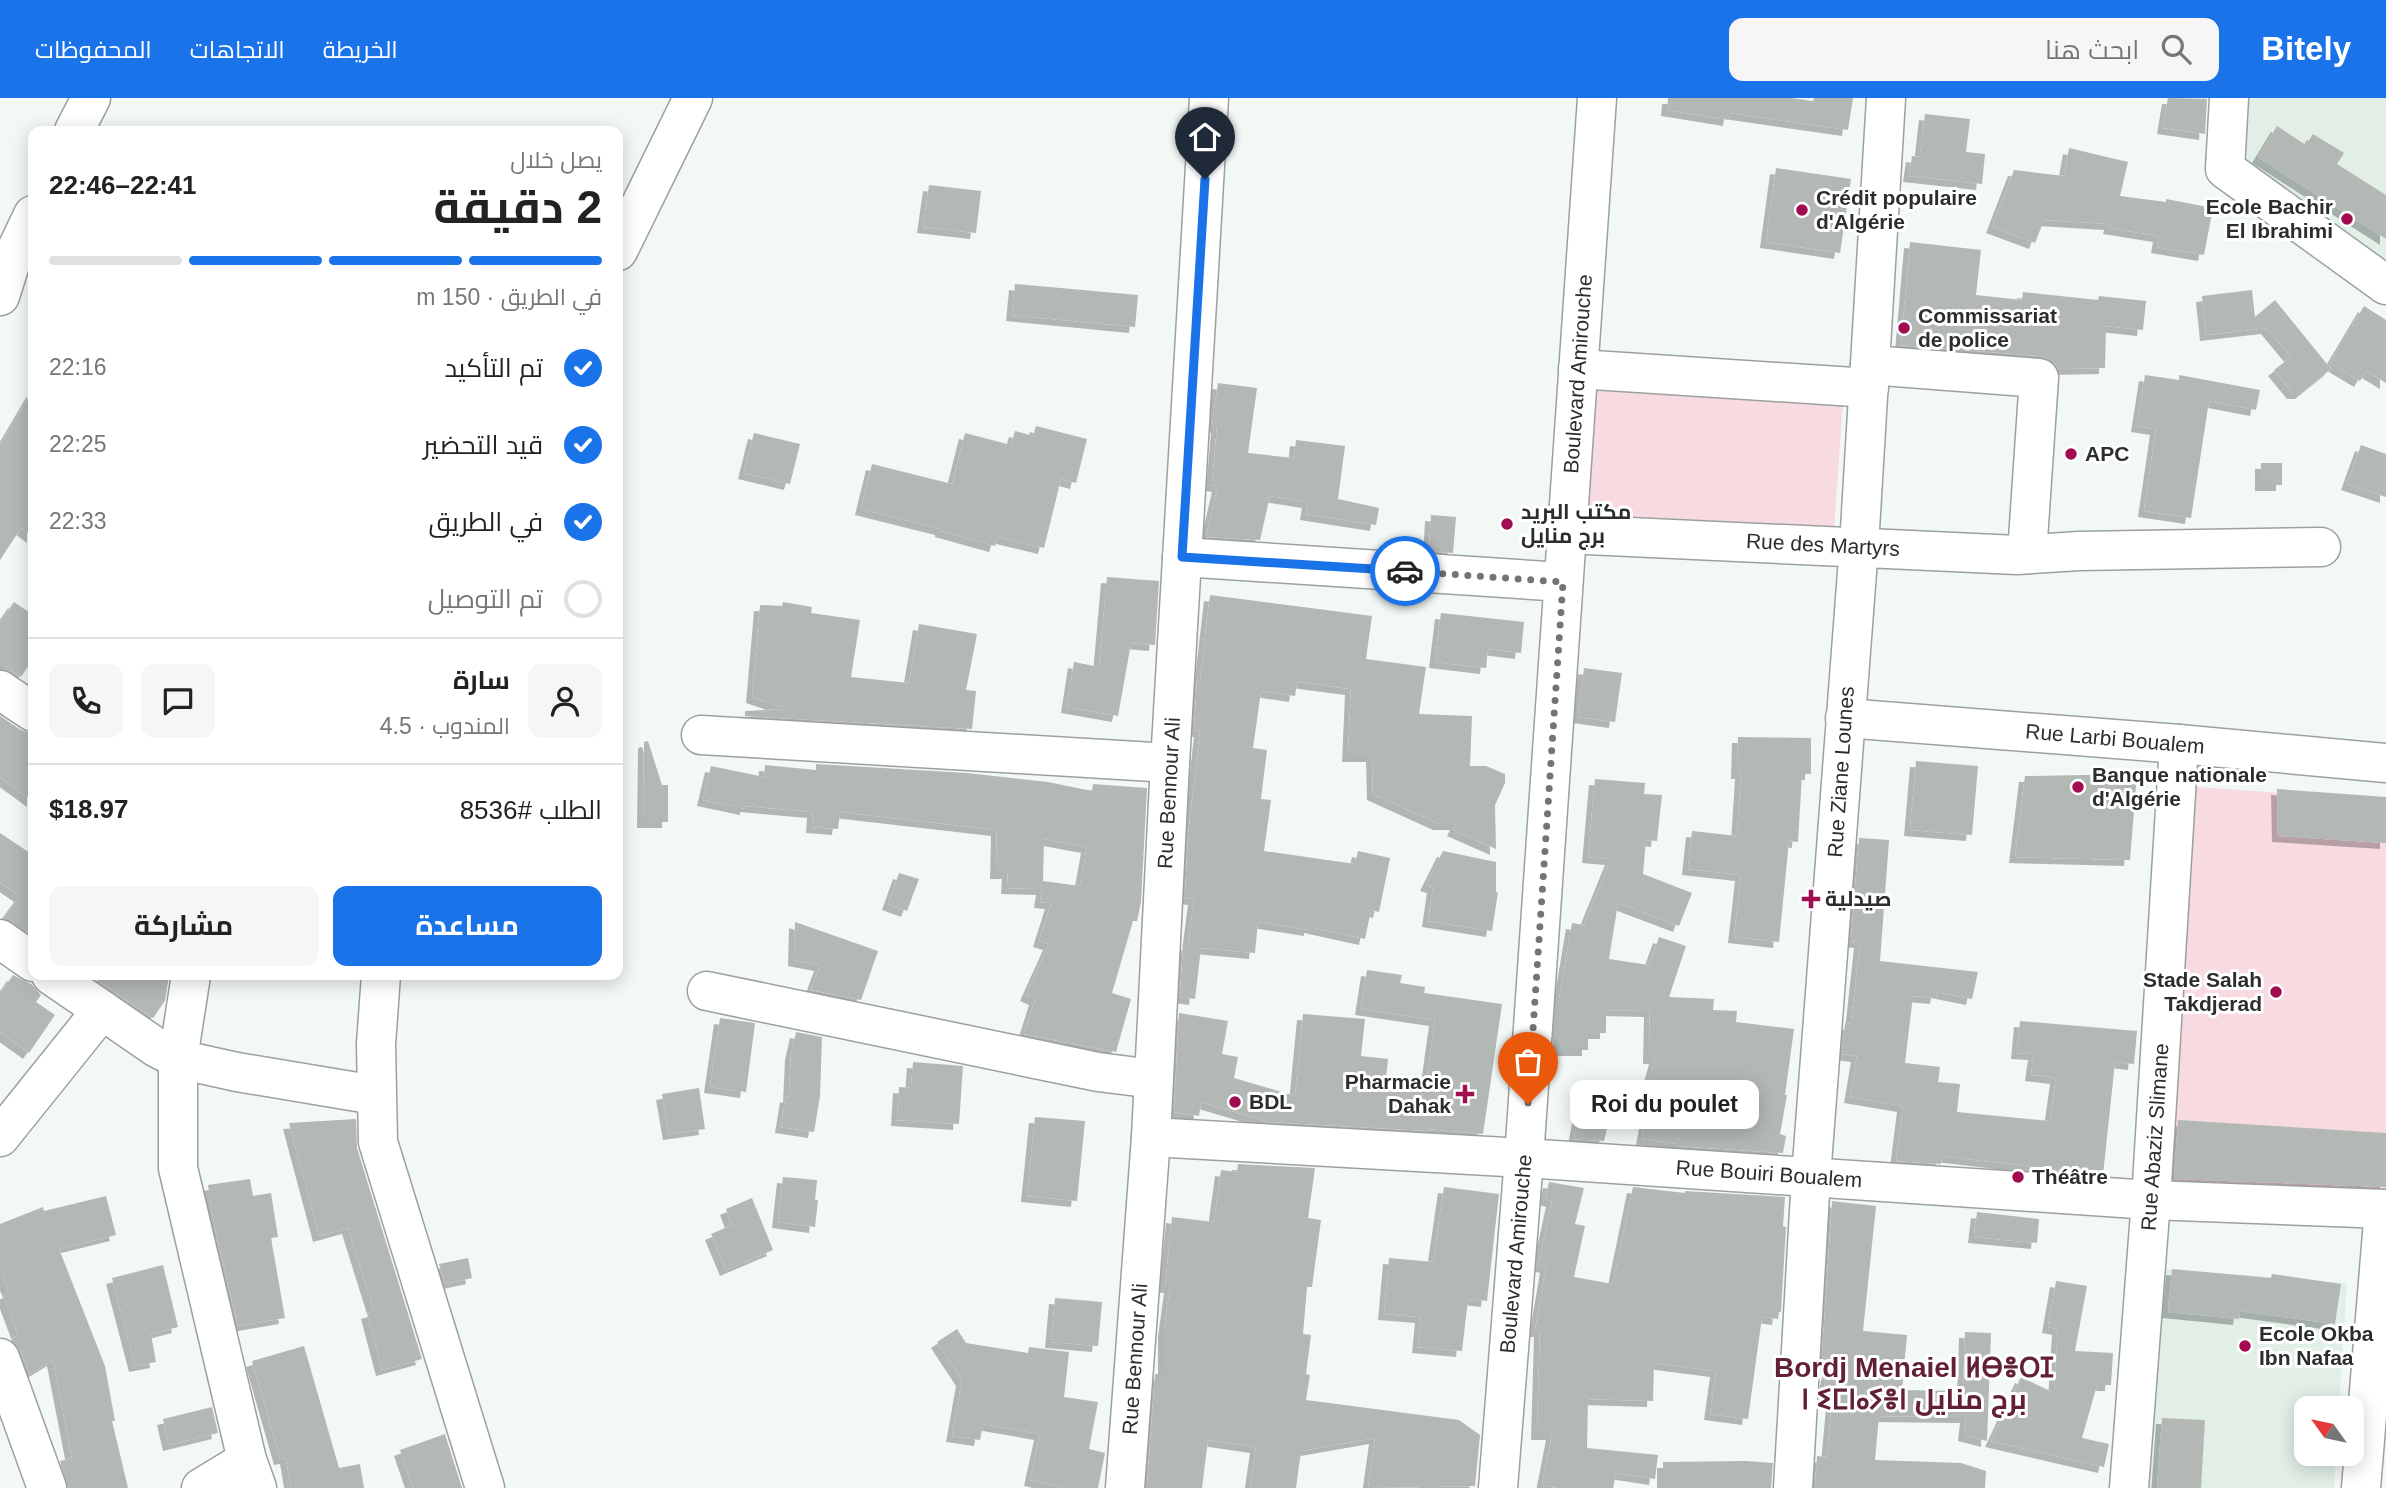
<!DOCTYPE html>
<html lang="ar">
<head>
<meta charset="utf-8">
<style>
	:root { --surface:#fff; --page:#f6f6f6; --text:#222; --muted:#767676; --line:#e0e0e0; --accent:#1a73e8 }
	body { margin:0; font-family:Arial,Cairo,"Noto Sans Tifinagh",sans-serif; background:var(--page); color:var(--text); direction:rtl; height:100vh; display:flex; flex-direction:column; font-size:26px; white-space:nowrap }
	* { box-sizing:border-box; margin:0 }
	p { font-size:23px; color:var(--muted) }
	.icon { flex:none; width:38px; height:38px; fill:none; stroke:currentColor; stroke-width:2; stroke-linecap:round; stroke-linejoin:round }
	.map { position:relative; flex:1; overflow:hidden; direction:ltr }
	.details { position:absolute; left:28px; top:28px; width:595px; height:854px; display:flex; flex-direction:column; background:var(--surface); border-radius:14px; box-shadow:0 4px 18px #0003; direction:rtl }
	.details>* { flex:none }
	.needle { width:46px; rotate:303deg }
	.tools { position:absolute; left:2294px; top:1298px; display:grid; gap:14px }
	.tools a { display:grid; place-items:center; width:70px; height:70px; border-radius:14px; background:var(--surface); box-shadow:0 4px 18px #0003; font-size:35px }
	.pin { position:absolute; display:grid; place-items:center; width:60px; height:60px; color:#fff; margin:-72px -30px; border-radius:50% 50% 50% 0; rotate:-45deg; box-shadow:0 0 7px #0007 }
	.pin .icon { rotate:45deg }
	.courier { position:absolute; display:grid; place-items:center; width:70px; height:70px; margin:-35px; border:5px solid #1a73e8; border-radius:50%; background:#fff; color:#222; box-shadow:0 2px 9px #0007 }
	.bubble { position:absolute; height:49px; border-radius:14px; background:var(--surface); box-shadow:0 4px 18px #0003; font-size:23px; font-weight:700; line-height:49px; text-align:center; direction:rtl }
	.head em { font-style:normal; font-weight:700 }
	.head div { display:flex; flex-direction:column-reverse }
	.head { display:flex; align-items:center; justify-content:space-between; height:119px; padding:0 21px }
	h1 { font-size:46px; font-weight:700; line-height:52px }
	.bar { display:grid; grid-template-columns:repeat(4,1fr); gap:10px 7px; align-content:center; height:84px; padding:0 21px }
	.bar i { height:9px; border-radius:5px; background:var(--line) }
	.bar .on { background:var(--accent) }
	.bar p { grid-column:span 4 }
	.line { display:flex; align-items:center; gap:18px; padding:0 21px; border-top:2px solid var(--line) }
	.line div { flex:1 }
	.round { display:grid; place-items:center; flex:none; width:74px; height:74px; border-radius:14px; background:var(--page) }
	ol { padding:0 21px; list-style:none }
	li { display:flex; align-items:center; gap:21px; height:77px }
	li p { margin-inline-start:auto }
	li .icon { padding:7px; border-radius:50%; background:var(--accent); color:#fff; stroke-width:4 }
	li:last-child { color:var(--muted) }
	li i { width:38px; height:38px; border:4px solid var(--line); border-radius:50% }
	.action { display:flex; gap:14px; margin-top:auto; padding:14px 21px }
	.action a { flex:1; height:80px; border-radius:14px; background:var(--accent); color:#fff; font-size:28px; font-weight:700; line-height:80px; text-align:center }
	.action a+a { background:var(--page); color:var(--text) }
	header { display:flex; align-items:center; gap:42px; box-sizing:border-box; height:98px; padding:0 35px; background:var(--accent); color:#fff }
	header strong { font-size:33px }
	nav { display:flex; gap:38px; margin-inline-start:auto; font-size:24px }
	.search { width:490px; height:63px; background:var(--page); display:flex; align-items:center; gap:18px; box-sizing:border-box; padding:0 24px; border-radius:14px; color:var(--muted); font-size:26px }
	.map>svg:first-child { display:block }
	.built { fill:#e1efe7 }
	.green { fill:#f8dae1 }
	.building { fill:#b3b8b5; fill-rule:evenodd; filter:url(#shadow) }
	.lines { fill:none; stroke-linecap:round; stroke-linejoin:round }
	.minor-casing { stroke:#9ba19e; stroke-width:41 }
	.major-casing { stroke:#9ba19e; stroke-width:41 }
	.minor { stroke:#fff; stroke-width:38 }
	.major { stroke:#fff; stroke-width:38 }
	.done { stroke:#717573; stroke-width:7; stroke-dasharray:0 12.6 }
	.route { stroke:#1a73e8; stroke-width:9 }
	.poi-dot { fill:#a10d50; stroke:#fff; stroke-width:2.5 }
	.labels { text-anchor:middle; stroke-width:6; stroke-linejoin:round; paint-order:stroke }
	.poi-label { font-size:21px; font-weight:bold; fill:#2c2e2d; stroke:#fff; text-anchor:start }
	.street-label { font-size:21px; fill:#2c2e2d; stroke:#fff }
	.district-label { font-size:28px; font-weight:bold; fill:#621f36; stroke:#fff }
</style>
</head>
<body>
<header>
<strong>Bitely</strong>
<div class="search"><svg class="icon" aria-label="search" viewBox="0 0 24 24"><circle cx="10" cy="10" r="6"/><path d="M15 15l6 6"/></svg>ابحث هنا</div>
<nav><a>الخريطة</a><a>الاتجاهات</a><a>المحفوظات</a></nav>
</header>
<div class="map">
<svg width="2386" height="1390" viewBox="0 0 2386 1390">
	<defs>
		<filter id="shadow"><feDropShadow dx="-6" dy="6" stdDeviation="0" flood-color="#0004"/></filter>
	</defs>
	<rect width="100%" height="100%" fill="#f2f8f5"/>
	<g class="built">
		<polygon points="2234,0 2386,0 2386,173 2230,70"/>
		<polygon points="2152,1170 2347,1185 2339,1311 2306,1311 2306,1356 2336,1356 2334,1390 2138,1390"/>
	</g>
	<g class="green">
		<polygon points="1575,287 1843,304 1833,447 1566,430"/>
		<polygon points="2182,688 2386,702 2386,1101 2153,1086"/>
	</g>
	<g class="building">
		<polygon points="1668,0 1791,0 1813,3 1814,0 1853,0 1848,32 1730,15 1729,22 1667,12"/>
		<polygon points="2168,0 2207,1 2205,36 2163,30"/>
		<polygon points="1925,16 1970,21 1966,54 1985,56 1982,86 1909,78 1912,58 1920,59"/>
		<polygon points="2277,28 2306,47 2313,36 2344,55 2337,66 2386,97 2386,141 2258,59"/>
		<polygon points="2069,50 2128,64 2120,98 2166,104 2166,101 2213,110 2204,157 2157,149 2159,138 2109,130 2110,126 2044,122 2035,145 1992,129 2014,72 2064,78"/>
		<polygon points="1776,70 1851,81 1840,155 1766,144"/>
		<polygon points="929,87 981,93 976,135 923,129"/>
		<polygon points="1910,144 1981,152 1976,197 2022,202 2023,194 2098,202 2099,198 2146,203 2143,232 2106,228 2105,270 2059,271 2052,262 2041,258 1901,247"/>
		<polygon points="1015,186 1138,197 1135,229 1012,217"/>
		<polygon points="2252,192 2255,219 2275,202 2331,271 2301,295 2293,295 2274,272 2291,259 2267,230 2206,237 2202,198"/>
		<polygon points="2364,208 2386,222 2386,285 2366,273 2360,283 2330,265"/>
		<polygon points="2145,277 2179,282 2179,277 2260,292 2256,312 2209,303 2191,420 2144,413 2156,331 2137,328"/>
		<polygon points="1218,285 1257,290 1248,355 1294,360 1296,342 1345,348 1338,401 1379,410 1376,427 1306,416 1308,404 1270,398 1260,442 1206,439 1218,388 1212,387 1217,329 1212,328"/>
		<polygon points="33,292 33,439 21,430 0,462 0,348"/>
		<polygon points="1036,328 1087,341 1076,385 1061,381 1044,450 998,439 995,448 941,433 941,431 861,411 872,366 952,386 965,335 1011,347 1015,333 1033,338"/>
		<polygon points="754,335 800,346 790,386 744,375"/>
		<polygon points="2361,347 2386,356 2386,399 2347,386"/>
		<rect x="2261" y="365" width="21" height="22"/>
		<polygon points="1431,417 1456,419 1453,455 1429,453"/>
		<polygon points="1107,479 1159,483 1155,547 1131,545 1118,618 1067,609 1074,564 1099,569"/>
		<polygon points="1210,497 1372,518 1366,561 1426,569 1419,616 1472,618 1470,668 1486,668 1505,676 1505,685 1495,707 1496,751 1453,732 1456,726 1439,726 1373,696 1372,658 1348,658 1351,591 1297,584 1295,598 1261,593 1253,650 1267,652 1261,701 1271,702 1264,753 1355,766 1358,753 1390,760 1379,814 1371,812 1365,841 1310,829 1310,832 1258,824 1255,855 1201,850 1195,901 1180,899 1183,847 1188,847 1194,801 1185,800 1188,738 1200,633 1194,632 1197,584 1200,583"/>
		<polygon points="14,504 33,517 33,561 21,579 0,565 0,524"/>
		<polygon points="783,504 812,509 811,515 860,522 851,579 909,585 919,526 977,536 966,592 976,593 972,631 745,618 745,613 787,611 752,599 760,507 782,508"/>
		<polygon points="1441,515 1524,524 1521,555 1488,551 1486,570 1435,564"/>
		<polygon points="1584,570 1622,575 1615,624 1578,619"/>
		<polygon points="0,618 21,632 33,636 33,703 0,679"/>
		<polygon points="1738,639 1811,640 1811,676 1802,676 1798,744 1789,743 1779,844 1734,839 1741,777 1688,771 1692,733 1737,738 1741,675 1737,675"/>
		<polygon points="648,643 662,687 668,687 668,724 643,724 644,644"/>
		<polygon points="1916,663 1978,668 1972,737 1910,732"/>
		<path d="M816,666L967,675L1048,684L1092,693L1093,686L1147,690L1141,804L1137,823H1133L1112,895L1131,901L1116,954L1024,936L1035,901L1026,897L1049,846L1039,843L1051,805L1040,804L1042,791L1007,790L1008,775H996L997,732L840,714L838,731L812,729L813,714L746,708V711L703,702L711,668L764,679L765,667L816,672ZM1044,741L1087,749L1080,788L1043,783Z"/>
		<polygon points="2137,676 2130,762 2015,759 2025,678"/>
		<polygon points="1595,681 1645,685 1644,696 1662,697 1657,743 1646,742 1643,776 1692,795 1679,828 1618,805 1609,861 1649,867 1659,839 1686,848 1669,899 1714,901 1713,912 1737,913 1736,924 1794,931 1785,997 1787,997 1780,1036 1786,1038 1783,1055 1678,1048 1678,1046 1642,1041 1652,987 1648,986 1655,960 1649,960 1650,913 1606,912 1606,935 1588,935 1588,952 1559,952 1559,902 1572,825 1584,827 1611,761 1588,759"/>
		<polygon points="2277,691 2386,699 2386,745 2278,738"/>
		<polygon points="0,735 33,757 33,838 4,820 20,798 0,784"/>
		<polygon points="1859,740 1889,742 1880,863 1978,874 1972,901 1937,894 1936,900 1913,898 1905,965 1940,969 1938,984 1960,986 1957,1014 2050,1023 2056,980 2031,977 2034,956 2017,955 2020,923 2137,933 2134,966 2115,964 2103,1077 1942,1058 1941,1066 1896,1063 1903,1008 1850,999 1857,958 1842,956 1845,925 1851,926 1860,844 1851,843"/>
		<polygon points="1443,753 1496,764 1496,794 1498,794 1492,833 1428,823 1433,789 1426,787"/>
		<polygon points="899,775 919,781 907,813 888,806"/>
		<polygon points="795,824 878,853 861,902 811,892 820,867 794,862"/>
		<polygon points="1367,872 1402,877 1400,885 1425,889 1424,895 1502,906 1483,1036 1429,1031 1429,1033 1269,1024 1201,1004 1199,1018 1174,1014 1179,915 1228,923 1222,956 1238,959 1234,980 1295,998 1303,916 1365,921 1361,958 1388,961 1385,990 1425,993 1435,922 1361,911"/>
		<polygon points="13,877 31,886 41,897 36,904 55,917 29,955 0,934 0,896"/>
		<polygon points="89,877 169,877 165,903 153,920"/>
		<polygon points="720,920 755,925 746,994 710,989"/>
		<polygon points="796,934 822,939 820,998 814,1034 781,1029 786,998 789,999 791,956"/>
		<polygon points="913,964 963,968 959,1026 897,1022 899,989 911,990"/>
		<polygon points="699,990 705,1031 669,1036 662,996"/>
		<polygon points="1580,1009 1611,1014 1604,1043 1574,1041"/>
		<polygon points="1035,1019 1085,1023 1077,1103 1027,1098"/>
		<polygon points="356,1021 357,1050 422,1261 382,1272 367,1215 374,1213 348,1130 319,1138 289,1025"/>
		<polygon points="2178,1022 2386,1035 2386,1089 2174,1081"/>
		<polygon points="1238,1066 1315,1070 1308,1120 1321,1122 1312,1189 1307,1189 1303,1236 1311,1237 1306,1276 1310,1277 1306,1302 1459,1322 1480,1337 1475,1388 1368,1390 1375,1340 1301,1353 1296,1390 1250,1390 1256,1349 1208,1342 1202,1390 1147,1390 1155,1276 1164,1276 1164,1233 1170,1189 1165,1189 1172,1119 1214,1124 1221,1072 1237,1074"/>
		<polygon points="783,1079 817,1082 815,1102 818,1102 815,1129 778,1124"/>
		<polygon points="250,1081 253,1098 271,1095 278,1139 271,1140 285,1220 238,1228 215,1131 208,1087"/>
		<polygon points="1549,1084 1584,1090 1575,1126 1585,1128 1574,1179 1613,1186 1633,1089 1685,1095 1685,1093 1785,1099 1783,1128 1786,1129 1781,1214 1779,1214 1778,1221 1762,1219 1748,1321 1710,1316 1716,1273 1654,1265 1653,1303 1588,1301 1587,1350 1658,1357 1655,1381 1616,1375 1613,1390 1557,1390 1542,1387 1552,1336 1537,1336 1540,1233 1535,1233 1546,1169 1538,1167 1552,1103 1545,1101"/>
		<polygon points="1444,1089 1499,1096 1487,1203 1468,1201 1462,1253 1418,1249 1421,1219 1384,1216 1389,1160 1433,1164"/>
		<polygon points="106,1098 116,1137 59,1151 105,1268 115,1323 112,1323 128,1390 68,1390 60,1363 72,1360 53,1262 30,1276 20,1252 11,1242 18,1237 3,1197 9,1194 0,1171 0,1126 43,1109 44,1113"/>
		<polygon points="752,1100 773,1152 726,1172 711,1136 732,1127 726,1111"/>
		<polygon points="1832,1103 1876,1108 1863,1233 1907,1237 1902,1292 1963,1293 1965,1234 1991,1235 1987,1343 1964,1337 1966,1319 1879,1318 1875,1362 1961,1365 1986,1373 1985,1390 1815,1390 1817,1358 1827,1359 1833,1293 1824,1291 1831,1260 1822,1259"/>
		<polygon points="1977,1114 2039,1121 2037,1145 1974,1139"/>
		<polygon points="468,1160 472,1180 445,1186 439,1166"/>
		<polygon points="163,1167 178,1229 151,1236 156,1264 135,1268 112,1180"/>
		<polygon points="2172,1171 2271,1180 2272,1176 2341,1186 2335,1226 2240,1213 2239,1221 2168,1214"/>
		<polygon points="2056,1183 2087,1188 2075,1253 2113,1255 2111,1287 2097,1287 2082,1340 2109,1346 2104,1369 1991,1343 2021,1279 2054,1295 2058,1231 2048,1229"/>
		<polygon points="1055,1200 1102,1204 1098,1248 1051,1244"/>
		<polygon points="957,1231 966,1245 1028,1255 1029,1249 1069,1254 1064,1299 1098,1304 1089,1351 1105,1355 1098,1390 1066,1390 1030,1382 1040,1336 983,1326 980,1342 952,1338 962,1282 937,1244"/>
		<polygon points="304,1248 339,1370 360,1366 364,1390 291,1390 286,1360 280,1361 252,1263"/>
		<polygon points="212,1309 218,1335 169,1347 163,1321"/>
		<polygon points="2162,1320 2205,1322 2201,1390 2157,1390"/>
		<polygon points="445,1336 462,1390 413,1390 400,1352"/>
		<polygon points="1746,1363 1773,1365 1771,1390 1663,1390 1663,1364"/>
	</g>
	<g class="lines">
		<g class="minor-casing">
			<g id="minor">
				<polyline points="2229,0 2225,71 2386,187"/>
				<polyline points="74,33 91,0"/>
				<polyline points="618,153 693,0"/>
				<polyline points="0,198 11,163 33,117"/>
				<polyline points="1870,267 2039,280 2027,456"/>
				<polyline points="1578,271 1869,290"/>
				<polyline points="1566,436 2017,457 2079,453 2321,449"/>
				<polyline points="1182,459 1563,484"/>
				<polyline points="0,592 33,614"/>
				<polyline points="1845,620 2179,646 2386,665"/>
				<polyline points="701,637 1170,665"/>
				<polyline points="0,841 33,864"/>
				<polyline points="51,877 157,950 178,961 237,974 375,997"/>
				<polyline points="191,877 178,961 178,1070 247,1362 257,1390"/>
				<polyline points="381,877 376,946 378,1044 485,1390"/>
				<polyline points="707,893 1098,974 1154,981"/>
				<polyline points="0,1039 102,912"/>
				<polyline points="1151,1039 1524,1060"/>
				<polyline points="0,1260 47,1390"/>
				<polyline points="201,1390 247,1362"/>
				<polyline points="1125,1390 1151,1039 1170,665 1209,0"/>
				<polyline points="1793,1390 1811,1079 1859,448 1886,0"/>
				<polyline points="2129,1390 2151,1102 2179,646"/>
				<polyline points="2361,1390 2384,1111"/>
			</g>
		</g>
		<g class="major-casing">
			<g id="major">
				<polyline points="1524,1060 2151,1102 2386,1111"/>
				<polyline points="1498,1390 1524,1060 1597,0"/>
			</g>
		</g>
		<use href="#minor" class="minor"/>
		<use href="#major" class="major"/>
	</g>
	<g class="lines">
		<polyline class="done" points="1405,473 1563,484 1528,1006"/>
		<polyline class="route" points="1205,81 1182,459 1405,473"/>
	</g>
	<g class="poi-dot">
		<circle cx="1802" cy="112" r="7"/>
		<circle cx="2347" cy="121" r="7"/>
		<circle cx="1904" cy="230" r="7"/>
		<circle cx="2071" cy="356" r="7"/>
		<circle cx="1507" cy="426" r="7"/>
		<circle cx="2078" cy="689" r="7"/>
		<path d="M1807.5 790.5h7v7h7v7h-7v7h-7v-7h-7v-7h7z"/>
		<circle cx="2276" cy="894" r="7"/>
		<path d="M1461.5 985.5h7v7h7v7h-7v7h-7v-7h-7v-7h7z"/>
		<circle cx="1235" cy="1004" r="7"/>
		<circle cx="2018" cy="1079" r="7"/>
		<circle cx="2245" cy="1248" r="7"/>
	</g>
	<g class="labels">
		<g class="poi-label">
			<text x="1816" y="107">Crédit populaire<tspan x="1816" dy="24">d'Algérie</tspan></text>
			<text x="2333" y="116" text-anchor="end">Ecole Bachir<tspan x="2333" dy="24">El Ibrahimi</tspan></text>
			<text x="1918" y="225">Commissariat<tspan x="1918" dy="24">de police</tspan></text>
			<text x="2085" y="363">APC</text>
			<text x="1521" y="421">مكتب البريد<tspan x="1521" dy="24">برج منايل</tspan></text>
			<text x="2092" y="684">Banque nationale<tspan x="2092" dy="24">d'Algérie</tspan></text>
			<text x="1825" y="808">صيدلية</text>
			<text x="2262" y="889" text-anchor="end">Stade Salah<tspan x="2262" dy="24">Takdjerad</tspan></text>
			<text x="1451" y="991" text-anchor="end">Pharmacie<tspan x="1451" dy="24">Dahak</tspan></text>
			<text x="1249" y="1011">BDL</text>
			<text x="2032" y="1086">Théâtre</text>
			<text x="2259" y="1243">Ecole Okba<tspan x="2259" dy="24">Ibn Nafaa</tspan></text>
		</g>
		<g class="street-label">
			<text transform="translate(1578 276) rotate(-86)" y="7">Boulevard Amirouche</text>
			<text transform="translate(1823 447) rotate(3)" y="7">Rue des Martyrs</text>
			<text transform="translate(2115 641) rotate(5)" y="7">Rue Larbi Boualem</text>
			<text transform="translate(1841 674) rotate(-86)" y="7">Rue Ziane Lounes</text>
			<text transform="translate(1169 695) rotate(-87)" y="7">Rue Bennour Ali</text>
			<text transform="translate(2155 1039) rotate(-86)" y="7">Rue Abaziz Slimane</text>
			<text transform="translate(1769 1076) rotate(4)" y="7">Rue Bouiri Boualem</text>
			<text transform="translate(1516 1156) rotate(-85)" y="7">Boulevard Amirouche</text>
			<text transform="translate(1135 1261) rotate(-86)" y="7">Rue Bennour Ali</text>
		</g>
		<g class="district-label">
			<text x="1914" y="1279">Bordj Menaiel ⵍⴱⴻⵔⵊ<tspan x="1914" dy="32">ⵏ ⵉⵎⵏⴰⵢⴻⵏ برج منايل</tspan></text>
		</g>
	</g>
</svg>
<div class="tools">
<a><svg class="needle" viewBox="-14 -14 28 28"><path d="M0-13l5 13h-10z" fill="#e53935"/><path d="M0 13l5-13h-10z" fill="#767676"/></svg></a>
</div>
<div class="pin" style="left:1528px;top:1006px;background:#ea580c"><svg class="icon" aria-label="bag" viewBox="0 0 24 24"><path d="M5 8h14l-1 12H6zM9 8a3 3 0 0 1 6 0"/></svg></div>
<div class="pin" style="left:1205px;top:81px;background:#1f2937"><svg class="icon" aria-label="home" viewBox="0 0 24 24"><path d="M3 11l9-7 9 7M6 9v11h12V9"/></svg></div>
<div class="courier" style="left:1405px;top:473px"><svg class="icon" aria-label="car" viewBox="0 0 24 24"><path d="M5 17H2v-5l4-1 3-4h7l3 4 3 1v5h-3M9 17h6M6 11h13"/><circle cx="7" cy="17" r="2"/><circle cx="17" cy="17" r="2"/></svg></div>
<div class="bubble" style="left:1570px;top:982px;width:189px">Roi du poulet</div>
<section class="details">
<div class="head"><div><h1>2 دقيقة</h1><p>يصل خلال</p></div><em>22:41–22:46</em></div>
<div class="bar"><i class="on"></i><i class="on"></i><i class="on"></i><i></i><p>في الطريق · 150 m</p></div>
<ol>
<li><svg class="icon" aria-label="check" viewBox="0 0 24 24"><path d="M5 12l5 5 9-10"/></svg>تم التأكيد<p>22:16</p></li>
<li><svg class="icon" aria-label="check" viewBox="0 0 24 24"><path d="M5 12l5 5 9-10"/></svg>قيد التحضير<p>22:25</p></li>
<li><svg class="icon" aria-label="check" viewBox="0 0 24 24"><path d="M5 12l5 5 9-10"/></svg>في الطريق<p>22:33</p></li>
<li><i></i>تم التوصيل</li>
</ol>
<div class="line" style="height:126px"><a class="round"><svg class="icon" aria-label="person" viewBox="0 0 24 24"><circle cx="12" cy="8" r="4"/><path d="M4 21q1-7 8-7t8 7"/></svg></a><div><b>سارة</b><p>المندوب · 4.5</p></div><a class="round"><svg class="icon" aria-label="chat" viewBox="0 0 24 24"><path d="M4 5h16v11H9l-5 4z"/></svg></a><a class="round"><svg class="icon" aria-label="phone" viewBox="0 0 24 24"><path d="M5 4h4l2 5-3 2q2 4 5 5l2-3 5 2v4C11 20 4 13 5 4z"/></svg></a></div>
<div class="line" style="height:91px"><div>الطلب #8536</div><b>$18.97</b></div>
<div class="action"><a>مساعدة</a><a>مشاركة</a></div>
</section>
</div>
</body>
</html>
